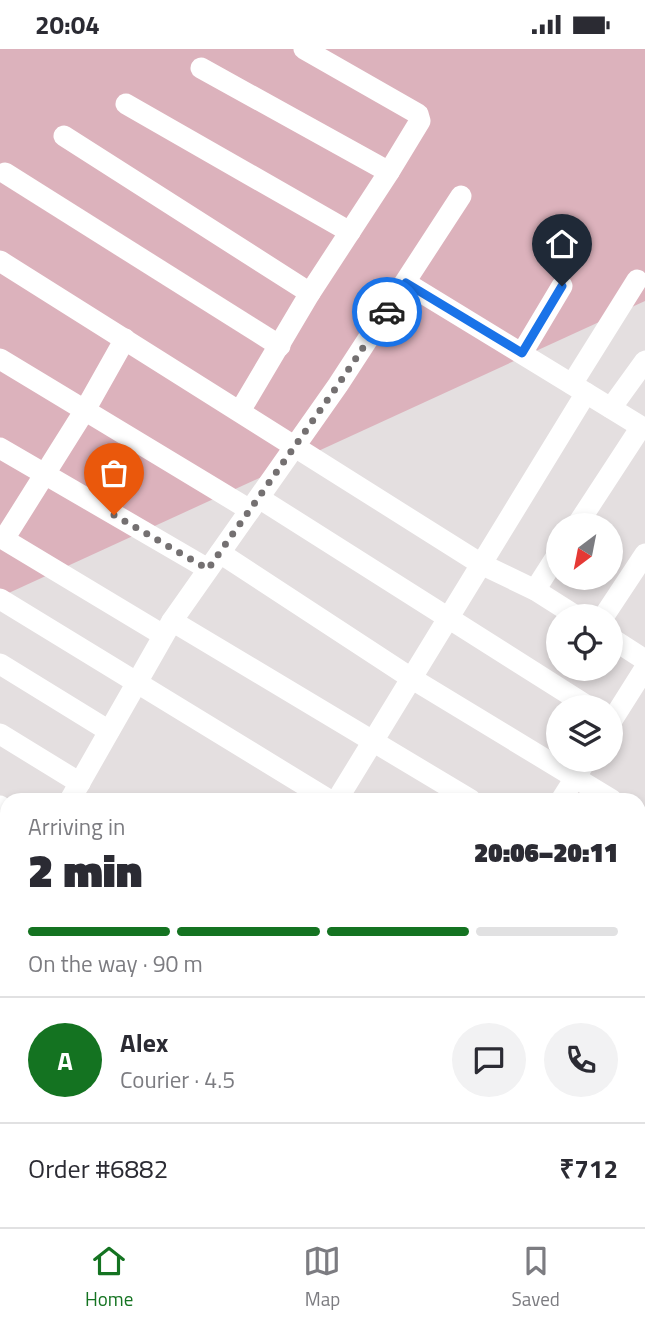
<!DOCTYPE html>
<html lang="en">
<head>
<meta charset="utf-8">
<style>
	:root { --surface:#fff; --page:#f2f2f3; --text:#2b2b33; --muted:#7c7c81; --line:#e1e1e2; --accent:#147321 }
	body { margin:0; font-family:"Titillium Web",sans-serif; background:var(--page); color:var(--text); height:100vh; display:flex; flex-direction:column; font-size:26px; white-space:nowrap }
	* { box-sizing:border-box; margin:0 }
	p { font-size:23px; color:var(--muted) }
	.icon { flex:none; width:38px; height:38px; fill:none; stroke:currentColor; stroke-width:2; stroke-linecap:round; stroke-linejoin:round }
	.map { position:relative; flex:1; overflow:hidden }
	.drawer { position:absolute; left:0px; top:744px; width:646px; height:436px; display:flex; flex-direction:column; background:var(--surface); border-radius:21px 21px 0 0; box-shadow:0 4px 10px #0003 }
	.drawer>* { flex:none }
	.needle { width:46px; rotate:212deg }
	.tools { position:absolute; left:546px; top:464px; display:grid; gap:14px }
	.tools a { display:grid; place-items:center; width:77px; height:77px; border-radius:50%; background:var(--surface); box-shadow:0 4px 10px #0003; font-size:35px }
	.pin { position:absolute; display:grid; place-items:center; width:60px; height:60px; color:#fff; margin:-72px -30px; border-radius:50% 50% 50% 0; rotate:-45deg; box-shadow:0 0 7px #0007 }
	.pin .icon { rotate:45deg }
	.courier { position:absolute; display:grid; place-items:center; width:70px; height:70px; margin:-35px; border:5px solid #1a73e8; border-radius:50%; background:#fff; color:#222; box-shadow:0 2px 9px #0007 }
	.summary em { font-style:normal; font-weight:800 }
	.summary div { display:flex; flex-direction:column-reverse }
	.summary { display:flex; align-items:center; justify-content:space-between; height:119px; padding:0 28px }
	h1 { font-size:46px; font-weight:800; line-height:52px }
	.bar { display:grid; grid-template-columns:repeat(4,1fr); gap:10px 7px; align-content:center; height:84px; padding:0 28px }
	.bar i { height:9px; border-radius:5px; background:var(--line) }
	.bar .selected { background:var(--accent) }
	.bar p { grid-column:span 4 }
	.line { display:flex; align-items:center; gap:18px; padding:0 28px; border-top:2px solid var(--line) }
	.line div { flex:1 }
	.round { display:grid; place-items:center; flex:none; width:74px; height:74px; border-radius:37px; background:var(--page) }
	.status { display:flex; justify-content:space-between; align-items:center; height:49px; padding:0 35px; background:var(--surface); direction:ltr }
	.status svg { height:19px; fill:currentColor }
	.dock { display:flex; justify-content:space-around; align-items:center; height:98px; border-top:2px solid var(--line); background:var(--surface); font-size:19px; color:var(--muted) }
	.dock a { display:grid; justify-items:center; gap:4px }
	.dock .selected { color:var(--accent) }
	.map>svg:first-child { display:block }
	.green { fill:#dcb2bc }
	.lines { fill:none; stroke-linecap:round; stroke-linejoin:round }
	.street { stroke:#fff; stroke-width:21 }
	.done { stroke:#747071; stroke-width:7; stroke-dasharray:0 12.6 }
	.route { stroke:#1a73e8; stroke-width:9 }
</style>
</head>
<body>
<div class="status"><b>20:04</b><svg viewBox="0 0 49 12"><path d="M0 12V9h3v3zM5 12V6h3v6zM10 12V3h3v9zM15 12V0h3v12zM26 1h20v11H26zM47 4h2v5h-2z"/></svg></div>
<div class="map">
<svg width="645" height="1178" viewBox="0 0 645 1178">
	<rect width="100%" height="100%" fill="#e4dfe0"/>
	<polygon class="green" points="0,0 645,0 645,252 0,548"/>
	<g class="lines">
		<g class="street">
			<polyline points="201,19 389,123"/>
			<polyline points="126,55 350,183"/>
			<polyline points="64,87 310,244"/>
			<polyline points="5,124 280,297"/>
			<polyline points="0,212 481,515 535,541 576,567"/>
			<polyline points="406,234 645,380"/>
			<polyline points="522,304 562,237"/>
			<polyline points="0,310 250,461"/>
			<polyline points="572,335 637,231"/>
			<polyline points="611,359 645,312"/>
			<polyline points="240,362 310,244 389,123 420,72 418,65 304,0"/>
			<polyline points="0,399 208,520"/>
			<polyline points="259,449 589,658"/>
			<polyline points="577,476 641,378"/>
			<polyline points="0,488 163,586"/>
			<polyline points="4,490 85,361 125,290"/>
			<polyline points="220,504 411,629 612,751"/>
			<polyline points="535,541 558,505"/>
			<polyline points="0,550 329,751"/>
			<polyline points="604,567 645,505"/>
			<polyline points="172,572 471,751"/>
			<polyline points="611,589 645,611"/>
			<polyline points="0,615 109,682"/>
			<polyline points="611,673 645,619"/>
			<polyline points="0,685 80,734"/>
			<polyline points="70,751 172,572 338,336 461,147"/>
			<polyline points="337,751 586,344"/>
			<polyline points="561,751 587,710"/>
			<polyline points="0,757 7,761"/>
			<polyline points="639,767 645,771"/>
			<polyline points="0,833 7,837"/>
			<polyline points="0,878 7,866"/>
			<polyline points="639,889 645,878"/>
			<polyline points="0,1026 7,1015"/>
			<polyline points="639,1054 645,1045"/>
			<polyline points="639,1137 645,1141"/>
			<polyline points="0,1156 7,1144"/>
			<polyline points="392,1172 400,1178"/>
			<polyline points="75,1178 79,1172"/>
			<polyline points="207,1178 211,1172"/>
			<polyline points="464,1178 467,1172"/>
			<polyline points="559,1178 562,1172"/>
		</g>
	</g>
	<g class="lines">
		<polyline class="done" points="114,466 208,520 338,336 387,263"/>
		<polyline class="route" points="387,263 406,234 522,304 562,237"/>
	</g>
</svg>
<div class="tools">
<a><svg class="needle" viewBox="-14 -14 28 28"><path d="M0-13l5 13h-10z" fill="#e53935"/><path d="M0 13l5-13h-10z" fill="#7c7c81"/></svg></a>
<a><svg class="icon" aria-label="locate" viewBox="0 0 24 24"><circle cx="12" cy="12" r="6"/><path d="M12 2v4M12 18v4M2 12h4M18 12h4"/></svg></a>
<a><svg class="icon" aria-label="layers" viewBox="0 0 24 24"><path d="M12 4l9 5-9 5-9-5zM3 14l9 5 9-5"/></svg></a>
</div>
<div class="pin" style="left:114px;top:466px;background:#ea580c"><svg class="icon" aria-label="bag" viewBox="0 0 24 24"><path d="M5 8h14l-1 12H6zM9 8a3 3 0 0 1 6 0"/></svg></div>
<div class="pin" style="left:562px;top:237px;background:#1f2937"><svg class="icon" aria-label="home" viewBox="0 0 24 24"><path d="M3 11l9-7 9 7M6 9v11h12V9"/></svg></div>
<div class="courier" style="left:387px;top:263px"><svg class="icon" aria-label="car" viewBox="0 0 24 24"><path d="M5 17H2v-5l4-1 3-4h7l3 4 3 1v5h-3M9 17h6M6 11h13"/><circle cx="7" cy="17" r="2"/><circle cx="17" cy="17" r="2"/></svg></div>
<section class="drawer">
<div class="summary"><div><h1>2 min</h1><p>Arriving in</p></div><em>20:06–20:11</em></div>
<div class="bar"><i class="selected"></i><i class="selected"></i><i class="selected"></i><i></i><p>On the way · 90 m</p></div>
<div class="line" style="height:126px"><b class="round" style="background:var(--accent);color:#fff">A</b><div><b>Alex</b><p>Courier · 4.5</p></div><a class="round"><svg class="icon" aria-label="chat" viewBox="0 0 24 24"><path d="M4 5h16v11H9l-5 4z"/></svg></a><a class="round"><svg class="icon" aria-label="phone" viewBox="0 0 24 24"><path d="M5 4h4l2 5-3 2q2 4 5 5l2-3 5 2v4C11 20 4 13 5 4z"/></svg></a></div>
<div class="line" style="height:91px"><div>Order #6882</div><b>₹712</b></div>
</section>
</div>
<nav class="dock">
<a class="selected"><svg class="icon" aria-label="home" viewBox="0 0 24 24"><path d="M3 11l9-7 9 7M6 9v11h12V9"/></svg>Home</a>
<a><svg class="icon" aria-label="map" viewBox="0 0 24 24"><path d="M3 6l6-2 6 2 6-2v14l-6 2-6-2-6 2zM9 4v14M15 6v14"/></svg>Map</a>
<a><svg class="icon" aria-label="saved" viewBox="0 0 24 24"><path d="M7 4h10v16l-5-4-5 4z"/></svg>Saved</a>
</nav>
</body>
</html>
